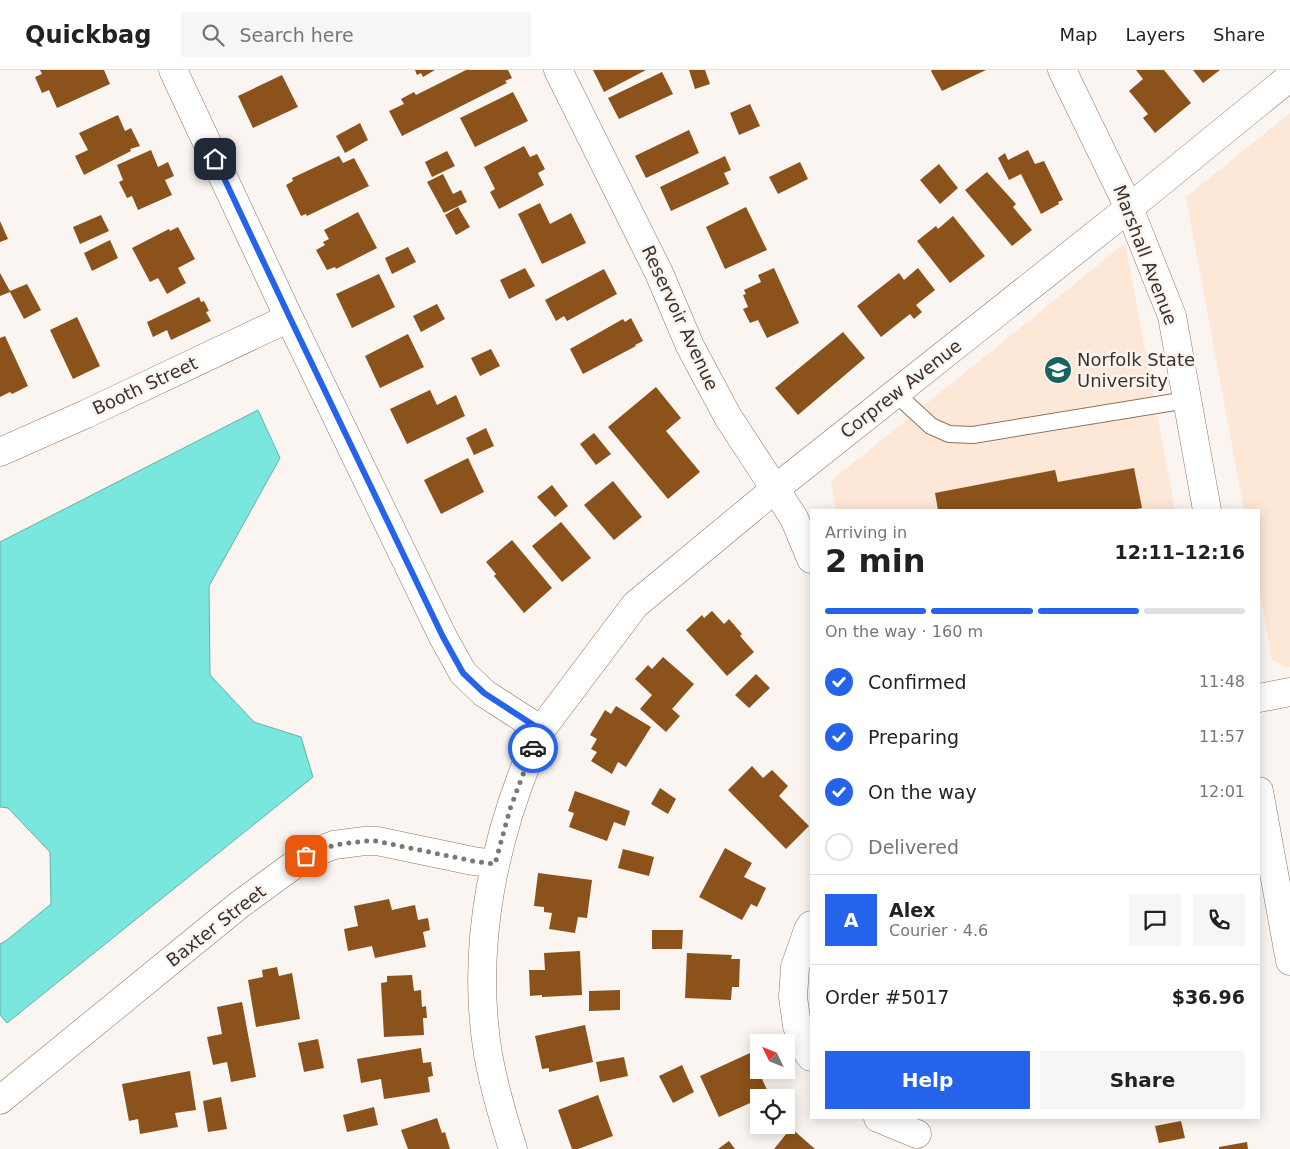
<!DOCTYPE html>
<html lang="en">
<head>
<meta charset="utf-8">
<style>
	:root { --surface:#fff; --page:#f6f6f6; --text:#222; --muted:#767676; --line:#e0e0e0; --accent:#2563eb }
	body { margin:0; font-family:"DejaVu Sans",sans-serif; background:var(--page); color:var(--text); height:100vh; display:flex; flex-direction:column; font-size:19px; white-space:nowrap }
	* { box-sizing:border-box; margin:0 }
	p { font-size:16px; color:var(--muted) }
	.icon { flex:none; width:28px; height:28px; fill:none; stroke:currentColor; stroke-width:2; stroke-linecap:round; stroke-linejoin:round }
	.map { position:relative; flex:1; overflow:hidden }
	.panel { position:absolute; left:810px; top:439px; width:450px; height:610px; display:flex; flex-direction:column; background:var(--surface); border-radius:0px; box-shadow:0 2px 12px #0003 }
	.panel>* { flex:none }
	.needle { width:32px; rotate:313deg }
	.controls { position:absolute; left:750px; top:964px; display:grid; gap:10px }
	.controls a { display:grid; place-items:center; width:45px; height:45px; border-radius:0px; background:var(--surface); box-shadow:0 2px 12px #0003; font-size:25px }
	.pin { position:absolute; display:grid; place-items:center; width:42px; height:42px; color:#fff; margin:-21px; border-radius:10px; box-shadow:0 2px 8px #0006 }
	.courier { position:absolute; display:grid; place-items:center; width:50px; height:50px; margin:-25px; border:4px solid #2563eb; border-radius:50%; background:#fff; color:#222; box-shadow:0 1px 6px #0007 }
	.overview em { font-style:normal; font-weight:700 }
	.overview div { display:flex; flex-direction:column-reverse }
	.overview { display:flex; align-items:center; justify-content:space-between; height:85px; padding:0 15px }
	h1 { font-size:32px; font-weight:700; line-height:38px }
	.bar { display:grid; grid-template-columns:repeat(4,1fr); gap:8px 5px; align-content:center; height:60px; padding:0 15px }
	.bar i { height:6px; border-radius:4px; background:var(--line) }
	.bar .on { background:var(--accent) }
	.bar p { grid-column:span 4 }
	.line { display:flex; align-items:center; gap:12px; padding:0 15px; border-top:1px solid var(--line) }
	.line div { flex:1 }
	.round { display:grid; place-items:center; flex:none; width:52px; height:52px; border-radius:0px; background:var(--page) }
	ol { padding:0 15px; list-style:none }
	li { display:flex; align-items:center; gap:15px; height:55px }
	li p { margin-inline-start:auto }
	li .icon { padding:5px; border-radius:50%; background:var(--accent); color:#fff; stroke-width:4 }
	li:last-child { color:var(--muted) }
	li i { width:28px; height:28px; border:2px solid var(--line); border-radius:50% }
	.action { display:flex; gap:10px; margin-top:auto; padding:10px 15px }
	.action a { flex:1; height:58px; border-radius:0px; background:var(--accent); color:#fff; font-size:20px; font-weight:700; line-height:58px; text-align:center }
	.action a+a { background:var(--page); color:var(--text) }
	header { display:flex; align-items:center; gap:30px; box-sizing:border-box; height:70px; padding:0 25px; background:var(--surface); border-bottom:1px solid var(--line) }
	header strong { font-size:24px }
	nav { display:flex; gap:28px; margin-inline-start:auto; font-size:18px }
	.search { width:350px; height:45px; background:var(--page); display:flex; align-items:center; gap:12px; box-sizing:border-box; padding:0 18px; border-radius:0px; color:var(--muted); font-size:19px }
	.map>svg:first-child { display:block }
	.built { fill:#fde7d7 }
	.water { fill:#7ae7de; stroke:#68b0a8 }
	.building { fill:#8b521b }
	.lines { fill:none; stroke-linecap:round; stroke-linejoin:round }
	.lane-casing { stroke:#8e745f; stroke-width:18 }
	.street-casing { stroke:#8e745f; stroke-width:29 }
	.lane { stroke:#fff; stroke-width:16 }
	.street { stroke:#fff; stroke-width:28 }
	.done { stroke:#80766f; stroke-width:5; stroke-dasharray:0 9 }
	.route { stroke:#2563eb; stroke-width:6 }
	.labels { text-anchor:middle; stroke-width:5; stroke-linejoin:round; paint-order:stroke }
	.street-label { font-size:18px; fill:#3d3129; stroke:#fbf5f1 }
	.poi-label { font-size:18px; fill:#3d3129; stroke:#fbf5f1; text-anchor:start }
</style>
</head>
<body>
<header>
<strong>Quickbag</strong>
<div class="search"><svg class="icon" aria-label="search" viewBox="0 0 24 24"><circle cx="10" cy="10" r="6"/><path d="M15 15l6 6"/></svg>Search here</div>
<nav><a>Map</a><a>Layers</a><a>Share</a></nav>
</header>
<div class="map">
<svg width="1290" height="1079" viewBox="0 0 1290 1079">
	<rect width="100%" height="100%" fill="#fbf5f1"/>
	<g class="built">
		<polygon points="1290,43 1290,597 1285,597 1272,589 1259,518 1259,440 1244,440 1186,127"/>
		<polygon points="1125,173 1175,440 836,440 831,411"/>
	</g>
	<polygon class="water" points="258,340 280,388 209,516 210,605 254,652 301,667 313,707 7,953 0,945 0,874 7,870 51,834 50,782 8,738 0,737 0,472"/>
	<g class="building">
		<polygon points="40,0 104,0 110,14 57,38 49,20 42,23 35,7 42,4"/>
		<polygon points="415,0 435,0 423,7 421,3 417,5"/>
		<polygon points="466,0 508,0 512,8 505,11 507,13 402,66 389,41 404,34 401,29 414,22 416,25"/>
		<polygon points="593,0 646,0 604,22"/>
		<polygon points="689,0 705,0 710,14 695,19"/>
		<polygon points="932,0 986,0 942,21 931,1"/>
		<polygon points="1136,0 1164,0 1191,33 1155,63 1143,48 1148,44 1129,21 1143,9"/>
		<polygon points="1193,0 1220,0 1203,13"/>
		<polygon points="662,2 673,24 619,49 608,28"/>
		<polygon points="282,5 298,37 253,58 238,26"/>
		<polygon points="513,22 528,51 475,77 460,48"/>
		<polygon points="750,34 760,56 739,65 730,43"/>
		<polygon points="118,45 125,61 131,58 140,76 130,79 131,81 84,105 75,86 88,80 79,63"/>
		<polygon points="360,53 368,70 345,83 336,66"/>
		<polygon points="689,60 699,83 646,108 635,86"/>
		<polygon points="524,76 530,87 537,84 545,99 538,103 544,115 499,139 490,122 495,119 484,97"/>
		<polygon points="151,80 158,97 168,92 174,106 165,110 172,125 138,140 132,126 127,128 119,112 123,110 117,95"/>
		<polygon points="1028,80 1035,94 1044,91 1063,130 1058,132 1059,134 1041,144 1021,104 1009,110 998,88 1005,83 1008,90"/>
		<polygon points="447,81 455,96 432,107 425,92"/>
		<polygon points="339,86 343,93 354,88 369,116 307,146 306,144 301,146 286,115 293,111 292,108"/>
		<polygon points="725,86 731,100 724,103 729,114 671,141 660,117"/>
		<polygon points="800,92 808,109 778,124 769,107"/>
		<polygon points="939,94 958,118 940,134 920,110"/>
		<polygon points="987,102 1016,134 1013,137 1032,160 1012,176 965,120"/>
		<polygon points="443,104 453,124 461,120 467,132 444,143 427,112"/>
		<polygon points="540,133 550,154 571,143 586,173 542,194 518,144"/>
		<polygon points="458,137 470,157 456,165 445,145"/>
		<polygon points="746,137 767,180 725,199 706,157"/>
		<polygon points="358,142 377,178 336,199 335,197 327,200 316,180 325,175 323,172 329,169 324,160"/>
		<polygon points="101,145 109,161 80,174 73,157"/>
		<polygon points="953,146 985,186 950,213 917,171 936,156 938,159"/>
		<polygon points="0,151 8,169 0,172"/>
		<polygon points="178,157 195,189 178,198 186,213 167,224 158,208 150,212 132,178 169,159 170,161"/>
		<polygon points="110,170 118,188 92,201 84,183"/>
		<polygon points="408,177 416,192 392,204 385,188"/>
		<polygon points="525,198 535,216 509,229 500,210"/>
		<polygon points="774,198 799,253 767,268 758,250 750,253 743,239 748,237 743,225 746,224 744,220 761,212 758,205"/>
		<polygon points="918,198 935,220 916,235 922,242 914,249 910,244 881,267 857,236 899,203 904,210"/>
		<polygon points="604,199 617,224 567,251 564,246 556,251 545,230"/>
		<polygon points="0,203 10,221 27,214 41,240 24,249 10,222 0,226"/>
		<polygon points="379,204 395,237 352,258 336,224"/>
		<polygon points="199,227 201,232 204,231 209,241 206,242 211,251 171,270 167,260 153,267 147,252"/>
		<polygon points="437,234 445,249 421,262 413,246"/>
		<polygon points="77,247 100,296 73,309 50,260"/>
		<polygon points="631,248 643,271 635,275 636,276 583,304 570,279 623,249 625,252"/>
		<polygon points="843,262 865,288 798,345 775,318"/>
		<polygon points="408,264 424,297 380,318 365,286"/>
		<polygon points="5,266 28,316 12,324 10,322 0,327 0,268"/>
		<polygon points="491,279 500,296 480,306 471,288"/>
		<polygon points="656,317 681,348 666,361 700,402 668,429 608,357"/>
		<polygon points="430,320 437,335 456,325 465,346 407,374 390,339"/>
		<polygon points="486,358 494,376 474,385 466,368"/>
		<polygon points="594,363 611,384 596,395 580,374"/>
		<polygon points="468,388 484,422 441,444 424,410"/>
		<polygon points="1134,398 1142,438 1131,440 938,440 935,423 1055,400 1058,412"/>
		<polygon points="613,411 642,447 614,470 584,435"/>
		<polygon points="552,415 568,436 555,447 537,427"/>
		<polygon points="561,452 591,488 562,512 532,476"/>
		<polygon points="512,470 552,518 524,543 494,506 496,504 486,492"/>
		<polygon points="712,541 724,554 729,549 742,564 740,566 754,582 727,606 686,560 702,545 704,548"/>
		<polygon points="663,587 694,614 672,639 680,646 666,662 640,639 652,625 635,609 648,595 652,599"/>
		<polygon points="756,604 770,618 749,638 735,625"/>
		<polygon points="616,636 651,657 626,697 618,692 612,704 591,691 597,682 591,679 597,669 590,665 605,640 611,644"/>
		<polygon points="752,696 763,708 772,700 788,716 779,726 809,756 786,779 728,720"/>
		<polygon points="660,718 676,729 668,744 651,734"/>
		<polygon points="575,721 630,741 625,756 614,752 607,771 569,757 574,743 568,741"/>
		<polygon points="725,778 752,793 744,807 766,818 757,837 751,834 742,850 699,827"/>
		<polygon points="623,779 654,787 649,806 618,798"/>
		<polygon points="538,803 592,810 587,848 578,847 575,863 549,859 552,843 544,842 544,837 534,836"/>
		<polygon points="389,829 392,840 415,835 418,850 428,848 430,860 423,862 426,877 375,888 372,876 348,881 344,859 358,856 354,836"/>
		<polygon points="652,860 683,860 682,879 652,879"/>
		<polygon points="580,881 582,925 542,927 542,925 530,926 529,900 545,900 544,883"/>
		<polygon points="687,883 732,885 731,889 740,889 739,917 732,917 731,930 685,928"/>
		<polygon points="277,897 279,906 292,903 300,949 256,957 248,910 263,907 262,900"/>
		<polygon points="412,905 414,921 421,920 422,937 426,936 427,948 423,948 424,965 384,967 381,913 387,912 387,906"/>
		<polygon points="620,920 620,940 589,941 589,921"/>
		<polygon points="242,932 256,1007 231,1012 227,992 213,995 207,967 222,964 217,937"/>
		<polygon points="585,955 593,992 549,1002 549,998 542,999 535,966"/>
		<polygon points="318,969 324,998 304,1002 298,973"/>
		<polygon points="421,978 423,993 431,992 433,1006 428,1007 430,1022 384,1029 381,1009 361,1013 357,989"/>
		<polygon points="750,983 769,1024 759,1028 759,1029 719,1047 700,1006"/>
		<polygon points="624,987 628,1006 600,1012 596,992"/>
		<polygon points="682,995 694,1022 673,1033 659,1006"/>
		<polygon points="190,1001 196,1040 175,1043 178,1057 140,1064 138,1049 129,1051 122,1014"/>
		<polygon points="598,1025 613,1066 578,1079 572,1079 558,1040"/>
		<polygon points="221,1027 227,1059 208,1062 203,1031"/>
		<polygon points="374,1037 378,1055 347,1062 343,1045"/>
		<polygon points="437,1048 442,1063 445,1062 450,1079 408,1079 401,1060"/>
		<polygon points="1181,1051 1185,1068 1159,1073 1155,1056"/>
		<polygon points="791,1058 815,1079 774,1079"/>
		<polygon points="729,1071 735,1079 718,1079"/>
		<polygon points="1247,1072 1248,1079 1219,1079 1219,1077"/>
	</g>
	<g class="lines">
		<g class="lane-casing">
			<polyline id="lane" points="895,323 931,356 949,364 973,365 1187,330"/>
		</g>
		<g class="street-casing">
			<g id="street">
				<polyline points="173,0 289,248 443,567 463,603 484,623 541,660"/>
				<polyline points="558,0 659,203 690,276 728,347 794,448 811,489"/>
				<polyline points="1062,0 1129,138 1172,246 1207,440"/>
				<polyline points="0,382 86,344 289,248"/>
				<polyline points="1259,628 1290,622"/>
				<polyline points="1259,721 1290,891"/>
				<polyline points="811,855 808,860 795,897 793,927 797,956 808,983 811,987"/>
				<polyline points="0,1030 239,835 306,786 334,775 365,771 377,771 473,791 495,794"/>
				<polyline points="878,1048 917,1064"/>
				<path d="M513,1079C503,1048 494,1017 488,984C470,874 495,760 541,660L635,535L775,419L1129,138L1290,7"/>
			</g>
		</g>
		<use href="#lane" class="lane"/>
		<use href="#street" class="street"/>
	</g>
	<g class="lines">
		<polyline class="done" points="306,786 334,775 365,771 376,771 473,791 495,794 510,739 533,678"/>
		<polyline class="route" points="215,89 290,248 443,567 463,603 484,623 541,660 533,678"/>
	</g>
	<defs>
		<g id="university-disc" transform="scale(1.4375)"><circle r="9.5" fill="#16645f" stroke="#fbf5f1"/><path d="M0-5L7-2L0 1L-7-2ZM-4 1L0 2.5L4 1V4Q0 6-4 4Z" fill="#fff"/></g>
	</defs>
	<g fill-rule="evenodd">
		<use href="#university-disc" x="1058" y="300"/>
	</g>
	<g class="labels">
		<g class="street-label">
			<text transform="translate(1145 185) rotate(69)" y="6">Marshall Avenue</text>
			<text transform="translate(680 248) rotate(65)" y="6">Reservoir Avenue</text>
			<text transform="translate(145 316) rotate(-25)" y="6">Booth Street</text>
			<text transform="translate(901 319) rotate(-38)" y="6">Corprew Avenue</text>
			<text transform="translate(216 856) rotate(-38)" y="6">Baxter Street</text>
		</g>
		<g class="poi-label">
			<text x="1077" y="296">Norfolk State<tspan x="1077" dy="21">University</tspan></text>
		</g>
	</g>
</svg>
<div class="controls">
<a><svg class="needle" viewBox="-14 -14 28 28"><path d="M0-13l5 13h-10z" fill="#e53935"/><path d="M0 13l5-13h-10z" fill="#767676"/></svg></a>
<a><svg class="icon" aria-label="locate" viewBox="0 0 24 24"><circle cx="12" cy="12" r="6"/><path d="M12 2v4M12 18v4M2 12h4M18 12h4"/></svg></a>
</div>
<div class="pin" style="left:306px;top:786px;background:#ea580c"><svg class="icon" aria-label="bag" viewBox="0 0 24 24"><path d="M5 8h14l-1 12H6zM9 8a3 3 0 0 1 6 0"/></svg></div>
<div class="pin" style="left:215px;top:89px;background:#1f2937"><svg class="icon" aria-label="home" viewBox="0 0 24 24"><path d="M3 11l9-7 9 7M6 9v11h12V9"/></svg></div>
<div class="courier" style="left:533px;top:678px"><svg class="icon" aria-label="car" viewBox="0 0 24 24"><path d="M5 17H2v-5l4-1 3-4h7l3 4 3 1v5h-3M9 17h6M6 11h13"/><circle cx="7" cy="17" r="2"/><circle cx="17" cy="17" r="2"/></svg></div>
<section class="panel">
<div class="overview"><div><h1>2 min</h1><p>Arriving in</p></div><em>12:11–12:16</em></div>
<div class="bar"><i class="on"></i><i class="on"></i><i class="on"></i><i></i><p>On the way · 160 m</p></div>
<ol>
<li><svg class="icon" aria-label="check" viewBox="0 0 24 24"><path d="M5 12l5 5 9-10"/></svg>Confirmed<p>11:48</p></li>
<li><svg class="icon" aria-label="check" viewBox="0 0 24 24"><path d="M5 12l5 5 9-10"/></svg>Preparing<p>11:57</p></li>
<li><svg class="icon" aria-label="check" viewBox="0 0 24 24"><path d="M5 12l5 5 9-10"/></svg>On the way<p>12:01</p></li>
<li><i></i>Delivered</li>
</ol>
<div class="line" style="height:90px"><b class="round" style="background:var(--accent);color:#fff">A</b><div><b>Alex</b><p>Courier · 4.6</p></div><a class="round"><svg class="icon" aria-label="chat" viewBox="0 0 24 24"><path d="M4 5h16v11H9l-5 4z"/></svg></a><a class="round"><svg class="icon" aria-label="phone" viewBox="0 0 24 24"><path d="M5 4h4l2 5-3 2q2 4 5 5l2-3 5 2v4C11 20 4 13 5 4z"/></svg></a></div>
<div class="line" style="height:65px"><div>Order #5017</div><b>$36.96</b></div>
<div class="action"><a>Help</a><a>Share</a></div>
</section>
</div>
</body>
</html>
